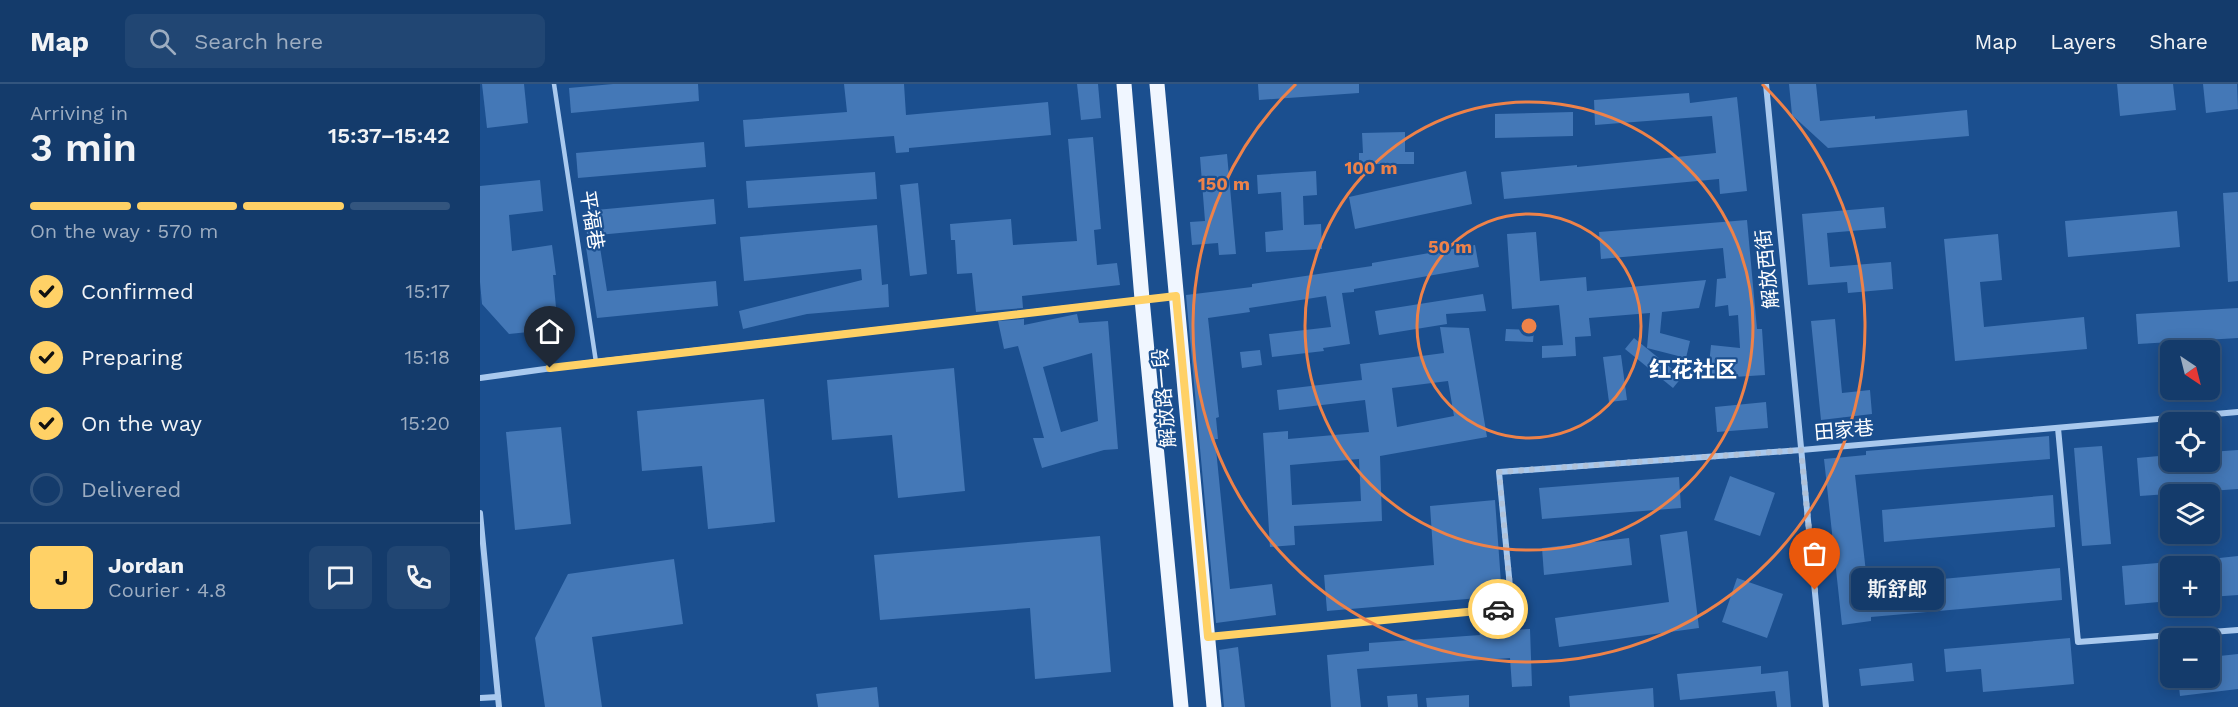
<!DOCTYPE html>
<html lang="en">
<head>
<meta charset="utf-8">
<style>
	:root { --surface:#143b6b; --page:#214673; --text:#f1f3f6; --muted:#9dadc1; --line:#33557e; --accent:#ffd166 }
	body { margin:0; font-family:"Work Sans","Noto Sans SC",sans-serif; background:var(--page); color:var(--text); height:100vh; display:flex; flex-direction:column; font-size:22px; white-space:nowrap }
	* { box-sizing:border-box; margin:0 }
	p { font-size:20px; color:var(--muted) }
	.icon { flex:none; width:33px; height:33px; fill:none; stroke:currentColor; stroke-width:2; stroke-linecap:round; stroke-linejoin:round }
	.map { position:relative; flex:1; overflow:hidden }
	.details { display:flex; flex-direction:column; background:var(--surface); width:480px }
	.details>* { flex:none }
	.needle { width:39px; rotate:145deg }
	.buttons { position:absolute; left:1680px; top:256px; display:grid; gap:12px }
	.buttons a { display:grid; place-items:center; width:60px; height:60px; border-radius:9px; background:var(--surface); box-shadow:0 3px 15px #0003,0 0 0 2px var(--line); font-size:30px }
	.pin { position:absolute; display:grid; place-items:center; width:51px; height:51px; color:#fff; margin:-62px -26px; border-radius:50% 50% 50% 0; rotate:-45deg; box-shadow:0 0 6px #0007 }
	.pin .icon { rotate:45deg }
	.courier { position:absolute; display:grid; place-items:center; width:60px; height:60px; margin:-30px; border:4px solid #ffd166; border-radius:50%; background:#fff; color:#222; box-shadow:0 2px 8px #0007 }
	.bubble { position:absolute; height:42px; border-radius:9px; background:var(--surface); box-shadow:0 3px 15px #0003,0 0 0 2px var(--line); font-size:20px; font-weight:600; line-height:42px; text-align:center }
	.overview em { font-style:normal; font-weight:600 }
	.overview div { display:flex; flex-direction:column-reverse }
	.overview { display:flex; align-items:center; justify-content:space-between; height:102px; padding:0 30px }
	h1 { font-size:39px; font-weight:600; line-height:45px }
	.bar { display:grid; grid-template-columns:repeat(4,1fr); gap:9px 6px; align-content:center; height:72px; padding:0 30px }
	.bar i { height:8px; border-radius:4px; background:var(--line) }
	.bar .active { background:var(--accent) }
	.bar p { grid-column:span 4 }
	.line { display:flex; align-items:center; gap:15px; padding:0 30px; border-top:2px solid var(--line) }
	.line div { flex:1 }
	.round { display:grid; place-items:center; flex:none; width:63px; height:63px; border-radius:9px; background:var(--page) }
	ol { padding:0 30px; list-style:none }
	li { display:flex; align-items:center; gap:18px; height:66px }
	li p { margin-inline-start:auto }
	li .icon { padding:6px; border-radius:50%; background:var(--accent); color:#111; stroke-width:4 }
	li:last-child { color:var(--muted) }
	li i { width:33px; height:33px; border:3px solid var(--line); border-radius:50% }
	header { display:flex; align-items:center; gap:36px; box-sizing:border-box; height:84px; padding:0 30px; background:var(--surface); border-bottom:2px solid var(--line) }
	header strong { font-size:28px }
	nav { display:flex; gap:33px; margin-inline-start:auto; font-size:21px }
	.search { width:420px; height:54px; background:var(--page); display:flex; align-items:center; gap:15px; box-sizing:border-box; padding:0 21px; border-radius:9px; color:var(--muted); font-size:22px }
	main { display:flex; flex:1; min-height:0 }
	.map>svg:first-child { display:block }
	.building { fill:#4478b7; fill-rule:evenodd }
	.lines { fill:none; stroke-linecap:round; stroke-linejoin:round }
	.lane { stroke:#a9c9ee; stroke-width:4.5 }
	.street { stroke:#a9c9ee; stroke-width:6 }
	.primary { stroke:#f0f6ff; stroke-width:15 }
	.done { stroke:#afc1d8; stroke-width:6; stroke-dasharray:0 10.8 }
	.route { stroke:#ffd166; stroke-width:8 }
	.ring { fill:none; stroke:#ee8249; stroke-width:3 }
	.labels { text-anchor:middle; stroke-width:4.5; stroke-linejoin:round; paint-order:stroke }
	.street-label { font-size:20px; fill:#fff; stroke:#1b4f8f }
	.quarter-label { font-size:22px; font-weight:bold; fill:#fff; stroke:#1b4f8f }
	.centre { fill:#ee8249; stroke:#1b4f8f; stroke-width:3 }
	.ring-label { font-size:18px; text-anchor:middle; font-weight:bold; fill:#ee8249; stroke:#1b4f8f; stroke-width:4.5; stroke-linejoin:round; paint-order:stroke }
</style>
</head>
<body>
<header>
<strong>Map</strong>
<div class="search"><svg class="icon" aria-label="search" viewBox="0 0 24 24"><circle cx="10" cy="10" r="6"/><path d="M15 15l6 6"/></svg>Search here</div>
<nav><a>Map</a><a>Layers</a><a>Share</a></nav>
</header>
<main>
<section class="details">
<div class="overview"><div><h1>3 min</h1><p>Arriving in</p></div><em>15:37–15:42</em></div>
<div class="bar"><i class="active"></i><i class="active"></i><i class="active"></i><i></i><p>On the way · 570 m</p></div>
<ol>
<li><svg class="icon" aria-label="check" viewBox="0 0 24 24"><path d="M5 12l5 5 9-10"/></svg>Confirmed<p>15:17</p></li>
<li><svg class="icon" aria-label="check" viewBox="0 0 24 24"><path d="M5 12l5 5 9-10"/></svg>Preparing<p>15:18</p></li>
<li><svg class="icon" aria-label="check" viewBox="0 0 24 24"><path d="M5 12l5 5 9-10"/></svg>On the way<p>15:20</p></li>
<li><i></i>Delivered</li>
</ol>
<div class="line" style="height:108px"><b class="round" style="background:var(--accent);color:#111">J</b><div><b>Jordan</b><p>Courier · 4.8</p></div><a class="round"><svg class="icon" aria-label="chat" viewBox="0 0 24 24"><path d="M4 5h16v11H9l-5 4z"/></svg></a><a class="round"><svg class="icon" aria-label="phone" viewBox="0 0 24 24"><path d="M5 4h4l2 5-3 2q2 4 5 5l2-3 5 2v4C11 20 4 13 5 4z"/></svg></a></div>
</section>
<div class="map">
<svg width="1758" height="623" viewBox="0 0 1758 623">
	<rect width="100%" height="100%" fill="#1b4f8f"/>
	<g class="building">
		<polygon points="2,0 44,0 48,39 7,44"/>
		<polygon points="133,0 218,0 219,17 91,29 89,4"/>
		<polygon points="364,0 424,0 426,31 568,18 571,51 429,64 429,68 416,69 414,52 265,63 263,36 367,28"/>
		<polygon points="597,0 618,0 621,34 601,36"/>
		<polygon points="778,0 879,0 879,9 779,16"/>
		<polygon points="1309,0 1336,0 1340,37 1395,32 1395,35 1487,26 1489,52 1348,64 1312,31"/>
		<polygon points="1637,0 1693,0 1696,26 1640,32"/>
		<polygon points="1723,0 1757,0 1758,25 1726,29"/>
		<polygon points="1209,9 1210,19 1257,13 1267,107 1240,110 1239,95 1024,115 1021,88 1097,81 1097,83 1236,69 1232,32 1115,41 1114,16"/>
		<polygon points="1093,28 1093,52 1015,54 1015,30"/>
		<polygon points="925,48 925,68 934,68 934,80 879,80 879,69 883,69 882,49"/>
		<polygon points="613,53 621,145 614,146 617,181 637,179 640,201 542,212 543,224 496,228 492,189 477,190 475,156 471,156 470,140 531,135 533,161 597,157 588,55"/>
		<polygon points="224,58 226,83 98,94 96,69"/>
		<polygon points="747,70 756,170 739,171 738,159 712,161 710,138 725,137 720,73"/>
		<polygon points="836,87 837,111 823,112 824,141 841,140 842,165 786,168 785,148 803,146 801,108 778,110 777,91"/>
		<polygon points="986,87 992,120 875,145 869,113"/>
		<polygon points="395,88 397,115 268,124 266,97"/>
		<polygon points="60,96 63,127 29,131 32,167 72,161 76,191 73,191 78,245 29,250 2,220 0,198 0,102"/>
		<polygon points="438,99 447,190 430,192 420,101"/>
		<polygon points="1758,108 1758,197 1748,198 1743,109"/>
		<polygon points="234,115 236,140 118,151 127,207 236,197 238,222 117,234 106,163 108,162 105,127"/>
		<polygon points="1404,123 1406,144 1347,149 1350,183 1411,178 1413,205 1368,209 1367,198 1328,201 1322,130"/>
		<polygon points="1697,127 1700,163 1588,173 1585,137"/>
		<polygon points="1267,136 1277,245 1282,245 1285,291 1254,293 1228,291 1231,261 1260,264 1258,231 1249,232 1248,221 1235,223 1237,195 1246,194 1243,164 1121,175 1119,148"/>
		<polygon points="397,141 402,201 408,200 409,223 327,230 263,245 259,227 382,196 381,185 264,197 260,153"/>
		<polygon points="1056,148 1060,197 1106,193 1107,207 1226,196 1219,224 1182,228 1180,249 1210,257 1206,274 1167,264 1170,229 1109,234 1111,252 1095,253 1096,272 1062,274 1062,262 1083,261 1079,221 1032,225 1027,150"/>
		<polygon points="1518,150 1522,196 1500,198 1504,243 1604,233 1607,265 1475,277 1464,155"/>
		<polygon points="995,161 999,183 874,205 874,208 862,209 870,260 843,264 844,267 792,273 789,250 851,243 846,212 769,224 770,228 728,234 739,333 736,334 738,355 735,355 750,505 792,500 796,531 736,539 706,211 772,203 772,200 892,182 892,179"/>
		<polygon points="1003,210 1006,227 966,230 967,240 899,251 895,227"/>
		<polygon points="1758,224 1758,254 1658,260 1656,230"/>
		<path d="M597,230L599,239L628,237L638,365L624,366L562,384L553,354H564L538,262L524,265L518,237L544,235V241ZM612,269L618,337L581,348L563,283Z"/>
		<polygon points="1355,235 1362,309 1390,306 1392,330 1341,336 1331,237"/>
		<path d="M960,243L989,244L1007,353L900,372L902,437L814,442L815,461L790,463L783,349L808,347V355L889,348L885,316L799,326L797,306L882,296L880,280L964,269ZM968,297L974,332L917,343L912,304ZM879,375L881,417L812,421L810,381Z"/>
		<polygon points="1026,245 1054,246 1053,258 1025,257"/>
		<polygon points="1154,254 1202,293 1193,304 1145,265"/>
		<polygon points="780,266 782,281 762,284 760,268"/>
		<polygon points="1141,271 1147,316 1129,318 1123,273"/>
		<polygon points="474,284 485,407 418,414 412,351 352,356 347,296"/>
		<polygon points="284,315 295,438 228,445 222,382 162,387 157,327"/>
		<polygon points="1286,318 1288,344 1237,348 1235,323"/>
		<polygon points="81,343 91,440 35,446 26,348"/>
		<polygon points="1569,352 1570,375 1375,391 1388,506 1408,504 1408,500 1580,484 1582,516 1391,533 1391,537 1362,541 1344,375 1386,371 1386,367"/>
		<polygon points="1622,362 1631,460 1602,462 1594,364"/>
		<polygon points="1758,366 1758,405 1660,412 1657,374 1690,371 1690,378 1730,378 1730,368"/>
		<polygon points="1250,392 1295,409 1280,452 1234,436"/>
		<polygon points="1199,393 1201,424 1062,435 1059,404"/>
		<polygon points="1573,411 1575,443 1404,458 1402,426"/>
		<polygon points="1015,416 1022,512 847,527 844,491 954,481 950,422"/>
		<polygon points="1207,447 1219,544 1079,563 1075,534 1189,518 1180,451"/>
		<polygon points="620,452 631,588 555,595 550,524 400,536 394,471"/>
		<polygon points="1149,454 1152,481 1064,491 1062,464"/>
		<polygon points="1758,472 1758,511 1730,513 1730,475"/>
		<polygon points="194,475 203,540 112,553 122,623 65,623 55,554 88,490"/>
		<polygon points="1690,478 1690,517 1645,521 1642,482"/>
		<polygon points="1257,494 1303,510 1287,554 1242,538"/>
		<polygon points="1050,545 1052,602 1032,603 1030,574 877,585 881,623 851,623 847,571 889,567 889,559 1000,551 999,548"/>
		<polygon points="1590,554 1594,600 1503,608 1501,585 1466,588 1464,565"/>
		<polygon points="758,563 765,623 744,623 739,566"/>
		<polygon points="1758,570 1758,605 1700,612 1698,594 1730,594 1730,573"/>
		<polygon points="1432,579 1434,597 1381,602 1379,585"/>
		<polygon points="1281,582 1281,590 1308,587 1311,623 1297,623 1295,607 1200,616 1197,590"/>
		<polygon points="397,603 399,623 338,623 336,610"/>
		<polygon points="1173,604 1174,623 1090,623 1089,612"/>
		<polygon points="937,610 938,623 908,623 907,612"/>
		<polygon points="989,611 989,623 947,623 946,614"/>
	</g>
	<g class="lines">
		<polyline class="lane" points="74,0 116,278"/>
		<g class="street">
			<polyline points="1286,0 1346,623"/>
			<polyline points="0,294 116,278 695,212"/>
			<polyline points="1578,344 1598,558 1758,546"/>
			<polyline points="0,429 19,623"/>
			<polyline points="728,553 1032,524 1019,388 1321,366 1758,328"/>
			<polyline points="0,614 18,613"/>
		</g>
		<g class="primary">
			<polyline points="644,0 662,215 701,623"/>
			<polyline points="677,0 734,623"/>
		</g>
	</g>
	<g class="lines">
		<polyline class="done" points="1018,525 1032,524 1019,388 1321,366 1335,506"/>
		<polyline class="route" points="70,284 696,212 728,553 1018,525"/>
	</g>
	<g class="ring">
		<circle cx="1049" cy="242" r="112"/>
		<circle cx="1049" cy="242" r="224"/>
		<path d="M1282 0A336 336 0 1 1 816 0"/>
	</g>
	<g class="labels">
		<g class="street-label">
			<text transform="translate(112 136) rotate(81)" y="7">平福巷</text>
			<text transform="translate(1287 185) rotate(-96)" y="7">解放西街</text>
			<text transform="translate(684 314) rotate(-95)" y="7">解放路一段</text>
			<text transform="translate(1364 346) rotate(-5)" y="7">田家巷</text>
		</g>
		<g class="quarter-label">
			<text x="1213" y="293">红花社区</text>
		</g>
	</g>
	<circle cx="1049" cy="242" r="9" class="centre"/>
	<g class="ring-label">
		<text x="891" y="90">100 m</text>
		<text x="744" y="106">150 m</text>
		<text x="970" y="169">50 m</text>
	</g>
</svg>
<div class="buttons">
<a><svg class="needle" viewBox="-14 -14 28 28"><path d="M0-13l5 13h-10z" fill="#e53935"/><path d="M0 13l5-13h-10z" fill="#9dadc1"/></svg></a>
<a><svg class="icon" aria-label="locate" viewBox="0 0 24 24"><circle cx="12" cy="12" r="6"/><path d="M12 2v4M12 18v4M2 12h4M18 12h4"/></svg></a>
<a><svg class="icon" aria-label="layers" viewBox="0 0 24 24"><path d="M12 4l9 5-9 5-9-5zM3 14l9 5 9-5"/></svg></a>
<a>+</a>
<a>−</a>
</div>
<div class="pin" style="left:1335px;top:506px;background:#ea580c"><svg class="icon" aria-label="bag" viewBox="0 0 24 24"><path d="M5 8h14l-1 12H6zM9 8a3 3 0 0 1 6 0"/></svg></div>
<div class="pin" style="left:70px;top:284px;background:#1f2937"><svg class="icon" aria-label="home" viewBox="0 0 24 24"><path d="M3 11l9-7 9 7M6 9v11h12V9"/></svg></div>
<div class="courier" style="left:1018px;top:525px"><svg class="icon" aria-label="car" viewBox="0 0 24 24"><path d="M5 17H2v-5l4-1 3-4h7l3 4 3 1v5h-3M9 17h6M6 11h13"/><circle cx="7" cy="17" r="2"/><circle cx="17" cy="17" r="2"/></svg></div>
<div class="bubble" style="left:1371px;top:484px;width:93px">斯舒郎</div>
</div>
</main>
</body>
</html>
